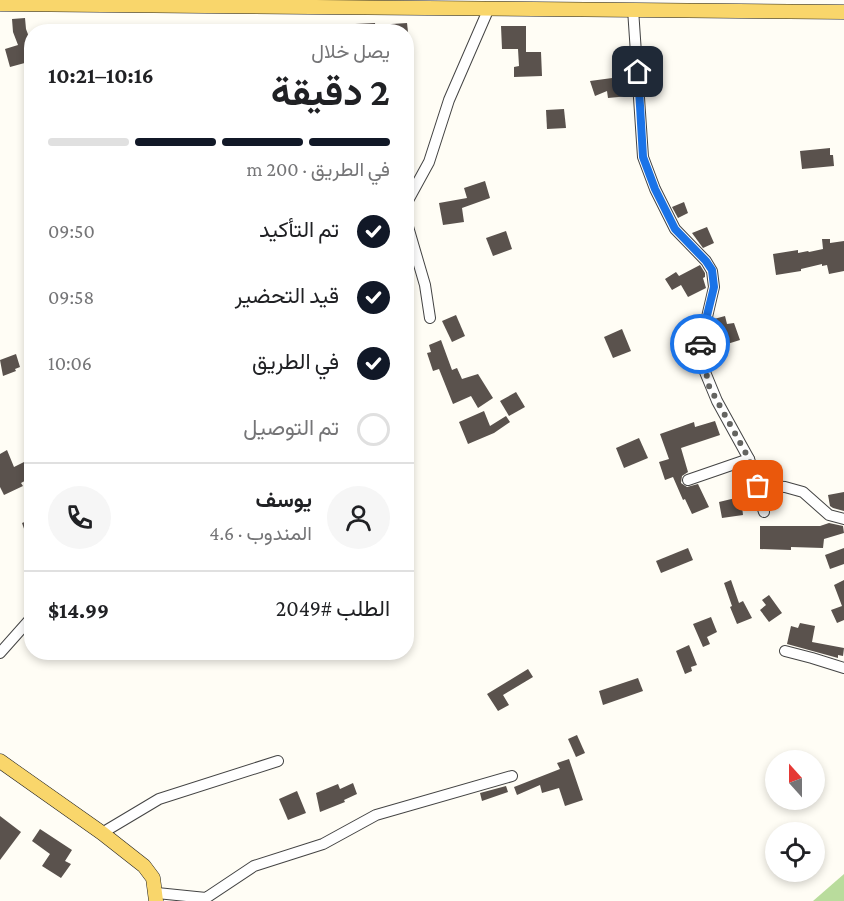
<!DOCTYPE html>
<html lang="ar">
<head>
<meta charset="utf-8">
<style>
	:root { --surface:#fff; --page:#f6f6f6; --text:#202124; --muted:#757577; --line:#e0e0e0; --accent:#111827 }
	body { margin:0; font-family:"Crimson Pro",Vazirmatn,serif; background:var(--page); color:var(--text); direction:rtl; height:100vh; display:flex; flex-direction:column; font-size:22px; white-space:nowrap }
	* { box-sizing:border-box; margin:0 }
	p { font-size:20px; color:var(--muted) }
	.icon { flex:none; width:33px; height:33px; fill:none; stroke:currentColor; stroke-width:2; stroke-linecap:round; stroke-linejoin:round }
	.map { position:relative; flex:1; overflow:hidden; direction:ltr }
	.side { position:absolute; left:24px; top:24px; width:390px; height:636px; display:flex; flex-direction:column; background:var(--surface); border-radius:24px; box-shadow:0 3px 9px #0003; direction:rtl }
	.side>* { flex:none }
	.needle { width:39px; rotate:339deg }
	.controls { position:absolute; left:765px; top:750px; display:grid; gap:12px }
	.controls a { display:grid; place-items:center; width:60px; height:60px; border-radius:50%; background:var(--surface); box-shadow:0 3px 9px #0003; font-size:30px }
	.pin { position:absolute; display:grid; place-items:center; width:51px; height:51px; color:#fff; margin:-26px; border-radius:12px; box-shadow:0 3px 9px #0006 }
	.courier { position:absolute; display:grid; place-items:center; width:60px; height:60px; margin:-30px; border:4px solid #1a73e8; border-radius:50%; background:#fff; color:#222; box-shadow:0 2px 8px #0007 }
	.headline em { font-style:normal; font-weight:700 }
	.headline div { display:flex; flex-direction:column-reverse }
	.headline { display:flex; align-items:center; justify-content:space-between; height:102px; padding:0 24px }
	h1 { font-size:39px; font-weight:700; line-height:45px }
	.bar { display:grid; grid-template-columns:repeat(4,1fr); gap:9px 6px; align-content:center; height:72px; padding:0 24px }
	.bar i { height:8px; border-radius:4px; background:var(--line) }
	.bar .current { background:var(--accent) }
	.bar p { grid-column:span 4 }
	.line { display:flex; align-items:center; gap:15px; padding:0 24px; border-top:2px solid var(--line) }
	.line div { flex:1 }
	.round { display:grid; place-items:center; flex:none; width:63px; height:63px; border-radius:32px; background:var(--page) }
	ol { padding:0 24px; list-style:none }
	li { display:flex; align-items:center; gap:18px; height:66px }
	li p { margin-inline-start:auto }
	li .icon { padding:6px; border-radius:50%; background:var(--accent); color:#fff; stroke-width:4 }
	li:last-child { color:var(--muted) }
	li i { width:33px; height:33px; border:3px solid var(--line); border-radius:50% }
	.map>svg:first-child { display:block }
	.forest { fill:#b9dc9c }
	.building { fill:#5a524d }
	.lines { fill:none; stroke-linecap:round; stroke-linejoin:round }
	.minor-casing { stroke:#444; stroke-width:12 }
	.major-casing { stroke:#222; stroke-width:15 }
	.minor { stroke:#fff; stroke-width:10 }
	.major { stroke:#f9d66b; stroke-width:14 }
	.done { stroke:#646461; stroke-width:6; stroke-dasharray:0 10.8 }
	.route { stroke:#1a73e8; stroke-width:8 }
</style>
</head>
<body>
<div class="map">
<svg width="844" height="901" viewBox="0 0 844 901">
	<rect width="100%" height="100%" fill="#fffdf5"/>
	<polygon class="forest" points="844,874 844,901 813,901"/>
	<g class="building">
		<polygon points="25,18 26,29 32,45 32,61 10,67 5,49 18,45 13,32 12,19"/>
		<polygon points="375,23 376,32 356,32 355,24"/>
		<polygon points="407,23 408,32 376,32 376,25"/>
		<polygon points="501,26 526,26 526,52 541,52 542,76 514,77 514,67 519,66 518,49 502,49"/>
		<polygon points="627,76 629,96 608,98 607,91 595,96 590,81"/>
		<polygon points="564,109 566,128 547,129 546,110"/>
		<polygon points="830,148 830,155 833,155 834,166 802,169 800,151"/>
		<polygon points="485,181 490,198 462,208 464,222 443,225 439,203 467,198 464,188"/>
		<polygon points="684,202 688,213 678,218 672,207"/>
		<polygon points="707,227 714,243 703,248 692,233"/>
		<polygon points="506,231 512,249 493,256 486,238"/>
		<polygon points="822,239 830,239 830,243 844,241 844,271 829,274 827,265 822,266 822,264 801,269 801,271 776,275 773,254 798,250 798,253 808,251 809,252 823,249"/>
		<polygon points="700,265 705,273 705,277 703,278 706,288 688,297 681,285 672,290 665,279 676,272 679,276"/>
		<polygon points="456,315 465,336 452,342 442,321"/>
		<polygon points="725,316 727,324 734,323 740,340 724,345 721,336 716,337 714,319"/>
		<polygon points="622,329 631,351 613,358 604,337"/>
		<polygon points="441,340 452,370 457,368 462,379 478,374 493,398 478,408 471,396 453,404 439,369 433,371 427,353 431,352 429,345"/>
		<polygon points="16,354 20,367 15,369 16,371 3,376 0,360"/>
		<polygon points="516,392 525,407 509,416 500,401"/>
		<polygon points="484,411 490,426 506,416 510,422 494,433 468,444 459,422"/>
		<polygon points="715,421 720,435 681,448 688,472 682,476 681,483 687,487 698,484 709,507 692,514 685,499 683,500 673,477 665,480 659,462 669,459 660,434 694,422 695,427"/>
		<polygon points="639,438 648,458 624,468 616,448"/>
		<polygon points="7,450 14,467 32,458 32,477 21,483 23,486 4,495 0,487 0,454"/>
		<polygon points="844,492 844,511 833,508 830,506 828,495"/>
		<polygon points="748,495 749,505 742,506 743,515 722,518 719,502"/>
		<polygon points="32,519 32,546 30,546 22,523"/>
		<polygon points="829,523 843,526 844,533 824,539 823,548 791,547 791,550 760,549 760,526 820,526"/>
		<polygon points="688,548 693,560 661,573 656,561"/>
		<polygon points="844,548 844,564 830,569 825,555"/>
		<polygon points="731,580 739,603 743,601 752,618 737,624 730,607 732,606 724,583"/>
		<polygon points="844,580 844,620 837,623 831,610 842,606 834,585"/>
		<polygon points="769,595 782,613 769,622 760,610 766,605 762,600"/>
		<polygon points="711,617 717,632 707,637 710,644 703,647 693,624"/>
		<polygon points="800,623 815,626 812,642 844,648 843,656 838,655 838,658 787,644 791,626 798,628"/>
		<polygon points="689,645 697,665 691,667 692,671 685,674 676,651"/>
		<polygon points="528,669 533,677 503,695 509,705 498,711 487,694"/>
		<polygon points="638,678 643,691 603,705 599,691"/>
		<polygon points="577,735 585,753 576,757 568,739"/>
		<polygon points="569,759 583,800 565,806 559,788 542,793 540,785 517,795 514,787 560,769 557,763"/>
		<polygon points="353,783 357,794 344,800 345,802 320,812 316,793 338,784 340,789"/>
		<polygon points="506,786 508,792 482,801 480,793"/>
		<polygon points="297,791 306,813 288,820 279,799"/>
		<polygon points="0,816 21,832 0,860"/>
		<polygon points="40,829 72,850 65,861 71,864 61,878 42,866 50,854 32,841"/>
	</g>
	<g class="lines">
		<g class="minor-casing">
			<g id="minor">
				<polyline points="633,9 643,157 655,189 675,229 706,261 712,271 714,287 700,347 705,372 717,401 749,459 758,485 760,500 764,512"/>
				<polyline points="406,204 429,162 449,100 489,8"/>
				<polyline points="406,220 425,285 430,318"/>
				<polyline points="688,480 749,459"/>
				<polyline points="758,485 785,487 803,492 829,515 844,519"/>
				<polyline points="785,651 812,658 844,668"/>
				<polyline points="0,653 32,617"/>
				<polyline points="102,833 159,799 278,761"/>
				<polyline points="157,893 206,898 254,866 323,844 376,815 512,776"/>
			</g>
		</g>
		<g class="major-casing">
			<g id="major">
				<polyline points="0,4 844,12"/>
				<polyline points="0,761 102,833 144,866 153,878 156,901"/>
			</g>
		</g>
		<use href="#minor" class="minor"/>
		<use href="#major" class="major"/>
	</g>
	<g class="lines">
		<polyline class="done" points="700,344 709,386 749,459 758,486"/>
		<polyline class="route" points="638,72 643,157 655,189 675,229 706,261 712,270 714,287 700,344"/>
	</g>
</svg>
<div class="controls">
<a><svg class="needle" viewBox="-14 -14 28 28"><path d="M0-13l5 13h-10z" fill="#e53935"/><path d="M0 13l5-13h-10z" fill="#757577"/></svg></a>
<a><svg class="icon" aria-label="locate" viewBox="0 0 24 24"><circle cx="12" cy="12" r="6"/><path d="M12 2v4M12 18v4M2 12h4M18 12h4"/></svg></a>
</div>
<div class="pin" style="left:758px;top:486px;background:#ea580c"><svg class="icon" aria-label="bag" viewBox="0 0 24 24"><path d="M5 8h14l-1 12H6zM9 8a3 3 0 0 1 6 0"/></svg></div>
<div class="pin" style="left:638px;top:72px;background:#1f2937"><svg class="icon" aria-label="home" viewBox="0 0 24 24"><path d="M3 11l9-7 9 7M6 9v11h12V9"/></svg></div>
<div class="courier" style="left:700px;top:344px"><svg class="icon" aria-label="car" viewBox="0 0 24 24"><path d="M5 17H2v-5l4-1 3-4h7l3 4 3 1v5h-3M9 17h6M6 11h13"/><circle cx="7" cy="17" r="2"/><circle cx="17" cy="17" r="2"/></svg></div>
<section class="side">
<div class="headline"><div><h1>2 دقيقة</h1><p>يصل خلال</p></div><em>10:16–10:21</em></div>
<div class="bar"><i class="current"></i><i class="current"></i><i class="current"></i><i></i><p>في الطريق · 200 m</p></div>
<ol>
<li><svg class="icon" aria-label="check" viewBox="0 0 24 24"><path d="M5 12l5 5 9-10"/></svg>تم التأكيد<p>09:50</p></li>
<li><svg class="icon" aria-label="check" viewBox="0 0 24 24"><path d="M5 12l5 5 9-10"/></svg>قيد التحضير<p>09:58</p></li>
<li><svg class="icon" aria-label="check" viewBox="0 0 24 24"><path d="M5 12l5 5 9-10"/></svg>في الطريق<p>10:06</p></li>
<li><i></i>تم التوصيل</li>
</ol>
<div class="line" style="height:108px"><a class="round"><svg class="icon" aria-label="person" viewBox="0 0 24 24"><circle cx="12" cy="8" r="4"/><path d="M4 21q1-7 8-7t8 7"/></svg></a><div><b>يوسف</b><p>المندوب · 4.6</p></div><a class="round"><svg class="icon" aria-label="phone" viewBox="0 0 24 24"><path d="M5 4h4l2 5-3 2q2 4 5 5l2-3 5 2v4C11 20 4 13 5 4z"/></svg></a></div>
<div class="line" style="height:78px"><div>الطلب #2049</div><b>$14.99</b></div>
</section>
</div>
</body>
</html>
